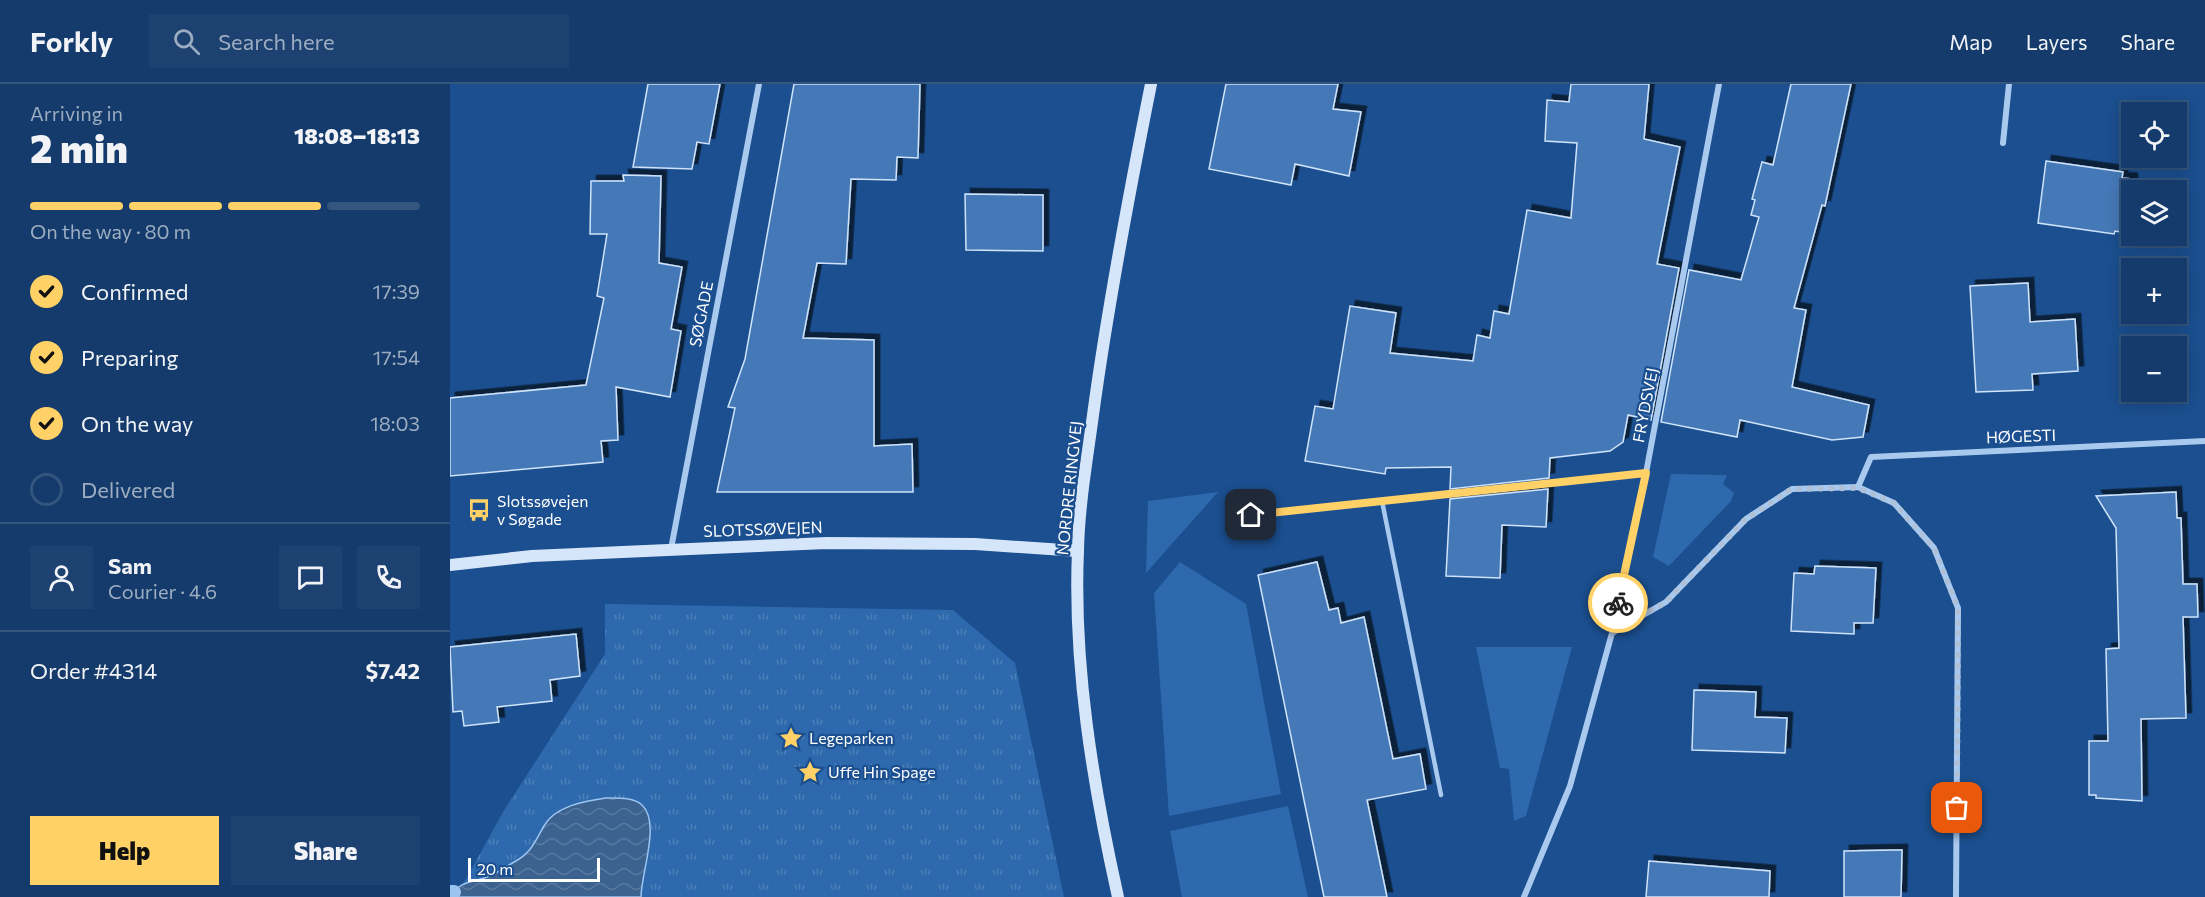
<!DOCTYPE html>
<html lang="en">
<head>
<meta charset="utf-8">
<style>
	:root { --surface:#143b6b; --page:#1d4271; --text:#f1f3f6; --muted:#9dadc1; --line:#33557e; --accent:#ffd166 }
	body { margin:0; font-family:Commissioner,sans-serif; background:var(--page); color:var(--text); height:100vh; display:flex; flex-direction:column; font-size:22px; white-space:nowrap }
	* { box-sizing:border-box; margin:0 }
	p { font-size:20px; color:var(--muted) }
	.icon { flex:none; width:33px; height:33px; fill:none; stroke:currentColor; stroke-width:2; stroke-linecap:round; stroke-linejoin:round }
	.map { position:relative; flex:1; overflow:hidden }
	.sheet { display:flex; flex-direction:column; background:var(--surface); width:450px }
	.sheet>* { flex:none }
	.buttons { position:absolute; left:1671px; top:18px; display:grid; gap:12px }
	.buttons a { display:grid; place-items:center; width:66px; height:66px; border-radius:0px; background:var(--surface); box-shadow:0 3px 15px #0003,0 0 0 2px var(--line); font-size:30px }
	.scale { position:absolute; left:18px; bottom:15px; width:132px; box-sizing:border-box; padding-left:6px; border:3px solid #fff; border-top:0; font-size:16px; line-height:21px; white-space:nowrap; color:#fff; -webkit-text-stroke:4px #1b4f8f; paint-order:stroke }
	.pin { position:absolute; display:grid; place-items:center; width:51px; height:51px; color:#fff; margin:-26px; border-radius:12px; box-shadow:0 3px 9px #0006 }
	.courier { position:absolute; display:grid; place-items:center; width:60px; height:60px; margin:-30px; border:4px solid #ffd166; border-radius:50%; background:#fff; color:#222; box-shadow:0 2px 8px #0007 }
	.summary em { font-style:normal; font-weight:800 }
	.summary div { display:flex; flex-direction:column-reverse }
	.summary { display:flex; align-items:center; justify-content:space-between; height:102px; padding:0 30px }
	h1 { font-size:39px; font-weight:800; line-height:45px }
	.bar { display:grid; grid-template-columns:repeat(4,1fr); gap:9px 6px; align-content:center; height:72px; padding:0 30px }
	.bar i { height:8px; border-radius:4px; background:var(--line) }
	.bar .selected { background:var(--accent) }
	.bar p { grid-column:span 4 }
	.line { display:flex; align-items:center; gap:15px; padding:0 30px; border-top:2px solid var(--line) }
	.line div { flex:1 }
	.round { display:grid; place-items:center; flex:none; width:63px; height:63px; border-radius:0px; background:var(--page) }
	ol { padding:0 30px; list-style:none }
	li { display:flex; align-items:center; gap:18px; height:66px }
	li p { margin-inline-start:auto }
	li .icon { padding:6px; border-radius:50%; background:var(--accent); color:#111; stroke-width:4 }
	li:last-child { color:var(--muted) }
	li i { width:33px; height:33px; border:3px solid var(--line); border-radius:50% }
	.action { display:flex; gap:12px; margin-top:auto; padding:12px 30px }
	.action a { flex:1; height:69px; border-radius:0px; background:var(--accent); color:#111; font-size:24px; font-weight:800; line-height:69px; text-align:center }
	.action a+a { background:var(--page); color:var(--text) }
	header { display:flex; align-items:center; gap:36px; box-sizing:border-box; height:84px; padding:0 30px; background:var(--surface); border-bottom:2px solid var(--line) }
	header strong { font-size:28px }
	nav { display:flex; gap:33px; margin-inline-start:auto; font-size:21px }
	.search { width:420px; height:54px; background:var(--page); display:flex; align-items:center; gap:15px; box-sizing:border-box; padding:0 21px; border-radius:0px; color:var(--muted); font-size:22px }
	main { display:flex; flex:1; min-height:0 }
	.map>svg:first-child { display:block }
	.green { fill:#2e69ad }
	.park { fill:url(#park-tufts) }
	.water { fill:url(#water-waves); stroke:#9cc4f0; stroke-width:1.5 }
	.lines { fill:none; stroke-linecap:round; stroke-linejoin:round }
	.stream { stroke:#9cc4f0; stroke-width:14 }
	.building { fill:#4478b7; stroke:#cfe3fa; stroke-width:1.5; filter:url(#shadow) }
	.service { stroke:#a9c9ee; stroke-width:4.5 }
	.minor { stroke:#a9c9ee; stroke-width:6 }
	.secondary { stroke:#d6e6fa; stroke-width:12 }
	.done { stroke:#afc1d8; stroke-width:6; stroke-dasharray:0 10.8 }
	.route { stroke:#ffd166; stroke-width:8 }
	.labels { text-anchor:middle; stroke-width:4.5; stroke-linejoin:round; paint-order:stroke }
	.street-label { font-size:16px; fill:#fff; stroke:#1b4f8f }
	.poi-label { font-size:16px; fill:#fff; stroke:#1b4f8f; text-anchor:start }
</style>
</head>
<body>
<header>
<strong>Forkly</strong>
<div class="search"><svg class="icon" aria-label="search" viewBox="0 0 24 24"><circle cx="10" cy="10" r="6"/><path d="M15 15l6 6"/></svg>Search here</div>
<nav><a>Map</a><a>Layers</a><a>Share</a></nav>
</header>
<main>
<section class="sheet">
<div class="summary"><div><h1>2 min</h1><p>Arriving in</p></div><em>18:08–18:13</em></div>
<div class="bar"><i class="selected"></i><i class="selected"></i><i class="selected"></i><i></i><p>On the way · 80 m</p></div>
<ol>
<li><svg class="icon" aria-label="check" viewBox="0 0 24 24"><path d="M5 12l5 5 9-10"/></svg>Confirmed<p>17:39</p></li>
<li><svg class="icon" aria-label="check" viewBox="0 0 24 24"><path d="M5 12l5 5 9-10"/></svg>Preparing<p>17:54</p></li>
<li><svg class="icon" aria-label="check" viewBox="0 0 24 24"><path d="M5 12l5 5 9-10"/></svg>On the way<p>18:03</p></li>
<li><i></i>Delivered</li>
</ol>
<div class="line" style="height:108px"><a class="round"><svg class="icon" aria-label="person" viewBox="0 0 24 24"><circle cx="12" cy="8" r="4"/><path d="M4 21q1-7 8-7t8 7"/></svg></a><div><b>Sam</b><p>Courier · 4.6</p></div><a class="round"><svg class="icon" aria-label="chat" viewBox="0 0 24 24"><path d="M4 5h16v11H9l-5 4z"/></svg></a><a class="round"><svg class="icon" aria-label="phone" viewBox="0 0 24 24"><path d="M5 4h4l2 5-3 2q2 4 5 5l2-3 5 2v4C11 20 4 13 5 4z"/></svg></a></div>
<div class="line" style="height:78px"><div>Order #4314</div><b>$7.42</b></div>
<div class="action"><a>Help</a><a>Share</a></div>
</section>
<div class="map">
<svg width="1755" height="813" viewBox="0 0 1755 813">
	<defs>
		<pattern id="park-tufts" width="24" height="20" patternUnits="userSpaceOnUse" patternTransform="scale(1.5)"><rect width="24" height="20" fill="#2e69ad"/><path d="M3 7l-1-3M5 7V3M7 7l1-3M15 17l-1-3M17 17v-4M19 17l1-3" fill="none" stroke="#4d80b9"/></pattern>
		<pattern id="water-waves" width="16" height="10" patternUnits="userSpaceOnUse" patternTransform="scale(1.5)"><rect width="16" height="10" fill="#3c6290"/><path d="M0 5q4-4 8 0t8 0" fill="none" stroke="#597aa1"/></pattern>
		<filter id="shadow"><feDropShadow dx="5.5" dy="-5.5" stdDeviation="0" flood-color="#0009"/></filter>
	</defs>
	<rect width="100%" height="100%" fill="#1b4f8f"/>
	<g class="green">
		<polygon points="1221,390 1277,391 1273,400 1284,409 1281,417 1219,482 1203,473"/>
		<polygon points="768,408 696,489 698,417"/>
		<polygon points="730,478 796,520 831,710 719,732 704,509"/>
		<polygon points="1026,563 1122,563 1076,732 1064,737 1059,685 1050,684"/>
		<polygon points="838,722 858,813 732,813 720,747"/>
	</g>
	<polygon class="park" points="155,520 503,526 565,579 614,813 6,813 53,728 155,570"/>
	<path class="water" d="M156,714C167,714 184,713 192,721C211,739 191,789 191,813H3C6,797 25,798 37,793C47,790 56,782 66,777C82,768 85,757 94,742C105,722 135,717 156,714Z"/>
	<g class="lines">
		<polyline class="stream" points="0,808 4,808"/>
	</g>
	<g class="building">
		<polygon points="198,0 270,0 259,60 247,58 242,85 183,83"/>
		<polygon points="344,0 470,0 468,74 447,73 446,96 401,95 396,180 367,179 353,254 424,256 424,362 462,360 463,408 267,408 285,324 278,323 295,275"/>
		<polygon points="776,0 888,0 883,25 911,28 899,92 845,80 841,101 759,85"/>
		<polygon points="1121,0 1199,0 1194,55 1230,63 1207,180 1229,184 1201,336 1178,331 1173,358 1160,367 1100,374 1099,394 1000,405 1001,383 936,384 935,390 855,377 865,322 883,325 900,222 946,229 940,269 1023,277 1027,251 1040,254 1044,227 1059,230 1077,126 1121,134 1127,59 1095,57 1097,16 1119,18"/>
		<polygon points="1341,0 1401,0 1375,122 1372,121 1344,224 1356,226 1342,303 1419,321 1413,353 1382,356 1290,336 1287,353 1211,338 1239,186 1291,196 1309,133 1301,131 1305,116 1302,115 1312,78 1323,81"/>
		<polygon points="1596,77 1673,88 1672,94 1682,95 1682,150 1665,147 1664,150 1588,139"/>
		<polygon points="173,91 211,92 209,179 232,183 221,245 231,247 220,313 166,303 168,356 151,357 153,378 0,392 0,314 136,301 154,214 147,212 157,150 140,150 141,97 174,97"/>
		<polygon points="515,110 593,111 593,167 516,166"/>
		<polygon points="1578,199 1580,238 1625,235 1628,287 1582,290 1583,306 1526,308 1520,202"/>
		<polygon points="1098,405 1096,443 1052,441 1050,494 996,492 1000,415"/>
		<polygon points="1726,408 1727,434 1731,434 1733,500 1747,500 1748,533 1733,533 1736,634 1691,635 1692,717 1646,714 1646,711 1639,711 1639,657 1658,657 1656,565 1669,564 1666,444 1646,412"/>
		<polygon points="867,478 879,526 888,524 891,539 914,533 943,675 970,670 976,705 917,716 937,813 874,813 856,726 808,491"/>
		<polygon points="1365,482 1426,484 1423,539 1404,539 1404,550 1341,547 1344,489 1364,490"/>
		<polygon points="126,550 130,592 100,596 102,617 47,623 49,638 14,642 12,627 3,628 0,563"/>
		<polygon points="1244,606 1306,608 1305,633 1337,634 1335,669 1242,666"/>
		<polygon points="1444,766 1452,766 1451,813 1394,813 1394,767"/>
		<polygon points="1199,777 1320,787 1319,813 1196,813"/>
	</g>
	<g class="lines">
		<polyline class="service" points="932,417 991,711"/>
		<g class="minor">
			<polyline points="1553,59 1559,0"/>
			<polyline points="1408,403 1421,373 1755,357"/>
			<polyline points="801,431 1196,389"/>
			<polyline points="221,465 309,0"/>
			<polyline points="1162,549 1216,518 1296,435 1342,405 1408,403 1444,419 1484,464 1508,524 1506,813"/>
			<polyline points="1074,813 1120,702 1162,549 1196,389 1269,0"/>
		</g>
		<g class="secondary">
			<polyline points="0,481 82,472 377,459 525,460 628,467"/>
			<path d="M668,813C643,701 623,581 628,466C629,421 637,376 643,331C658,220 679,110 701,0"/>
		</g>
	</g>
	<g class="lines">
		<polyline class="done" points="1168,519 1162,549 1216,518 1296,435 1342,405 1408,404 1444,419 1484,464 1508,524 1507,724"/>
		<polyline class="route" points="801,431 1196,389 1168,519"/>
	</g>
	<defs>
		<g id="bus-bare" transform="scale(1.8)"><path d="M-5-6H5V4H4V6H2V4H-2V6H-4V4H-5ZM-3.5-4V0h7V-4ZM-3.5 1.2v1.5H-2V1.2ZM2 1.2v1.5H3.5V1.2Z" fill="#ffd166" stroke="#1b4f8f" stroke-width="2.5" paint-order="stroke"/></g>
		<g id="sight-bare" transform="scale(1.8)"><path d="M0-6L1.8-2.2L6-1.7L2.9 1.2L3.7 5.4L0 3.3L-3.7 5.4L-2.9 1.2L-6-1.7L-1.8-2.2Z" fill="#ffd166" stroke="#1b4f8f" stroke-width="2.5" paint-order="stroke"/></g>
	</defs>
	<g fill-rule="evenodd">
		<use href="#bus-bare" x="29" y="426"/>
		<use href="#sight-bare" x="341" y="654"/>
		<use href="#sight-bare" x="360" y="688"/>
	</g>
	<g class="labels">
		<g class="street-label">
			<text transform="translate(251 230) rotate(-79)" y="6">SØGADE</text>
			<text transform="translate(1195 321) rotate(-79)" y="6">FRYDSVEJ</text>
			<text transform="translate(1571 352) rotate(-2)" y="6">HØGESTI</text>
			<text transform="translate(619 404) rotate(-84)" y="6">NORDRE RINGVEJ</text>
			<text transform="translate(313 445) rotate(-2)" y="6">SLOTSSØVEJEN</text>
		</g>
		<g class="poi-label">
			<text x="47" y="423">Slotssøvejen<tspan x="47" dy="18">v Søgade</tspan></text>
			<text x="359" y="660">Legeparken</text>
			<text x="378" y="694">Uffe Hin Spage</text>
		</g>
	</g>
</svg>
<div class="buttons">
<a><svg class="icon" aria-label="locate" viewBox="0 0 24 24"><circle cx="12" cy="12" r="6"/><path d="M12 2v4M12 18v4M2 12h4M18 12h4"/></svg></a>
<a><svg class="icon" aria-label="layers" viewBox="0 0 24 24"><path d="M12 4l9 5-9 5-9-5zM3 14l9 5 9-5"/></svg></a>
<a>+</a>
<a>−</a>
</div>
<div class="scale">20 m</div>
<div class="pin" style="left:1507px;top:724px;background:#ea580c"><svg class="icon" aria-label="bag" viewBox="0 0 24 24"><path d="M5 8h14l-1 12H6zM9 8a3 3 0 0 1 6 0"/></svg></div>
<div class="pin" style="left:801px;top:431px;background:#1f2937"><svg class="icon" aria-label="home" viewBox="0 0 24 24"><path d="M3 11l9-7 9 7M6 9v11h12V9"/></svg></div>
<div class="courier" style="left:1168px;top:519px"><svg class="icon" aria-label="bike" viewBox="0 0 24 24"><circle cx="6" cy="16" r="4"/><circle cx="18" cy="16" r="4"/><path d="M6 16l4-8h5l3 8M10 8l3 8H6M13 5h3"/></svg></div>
</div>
</main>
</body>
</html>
